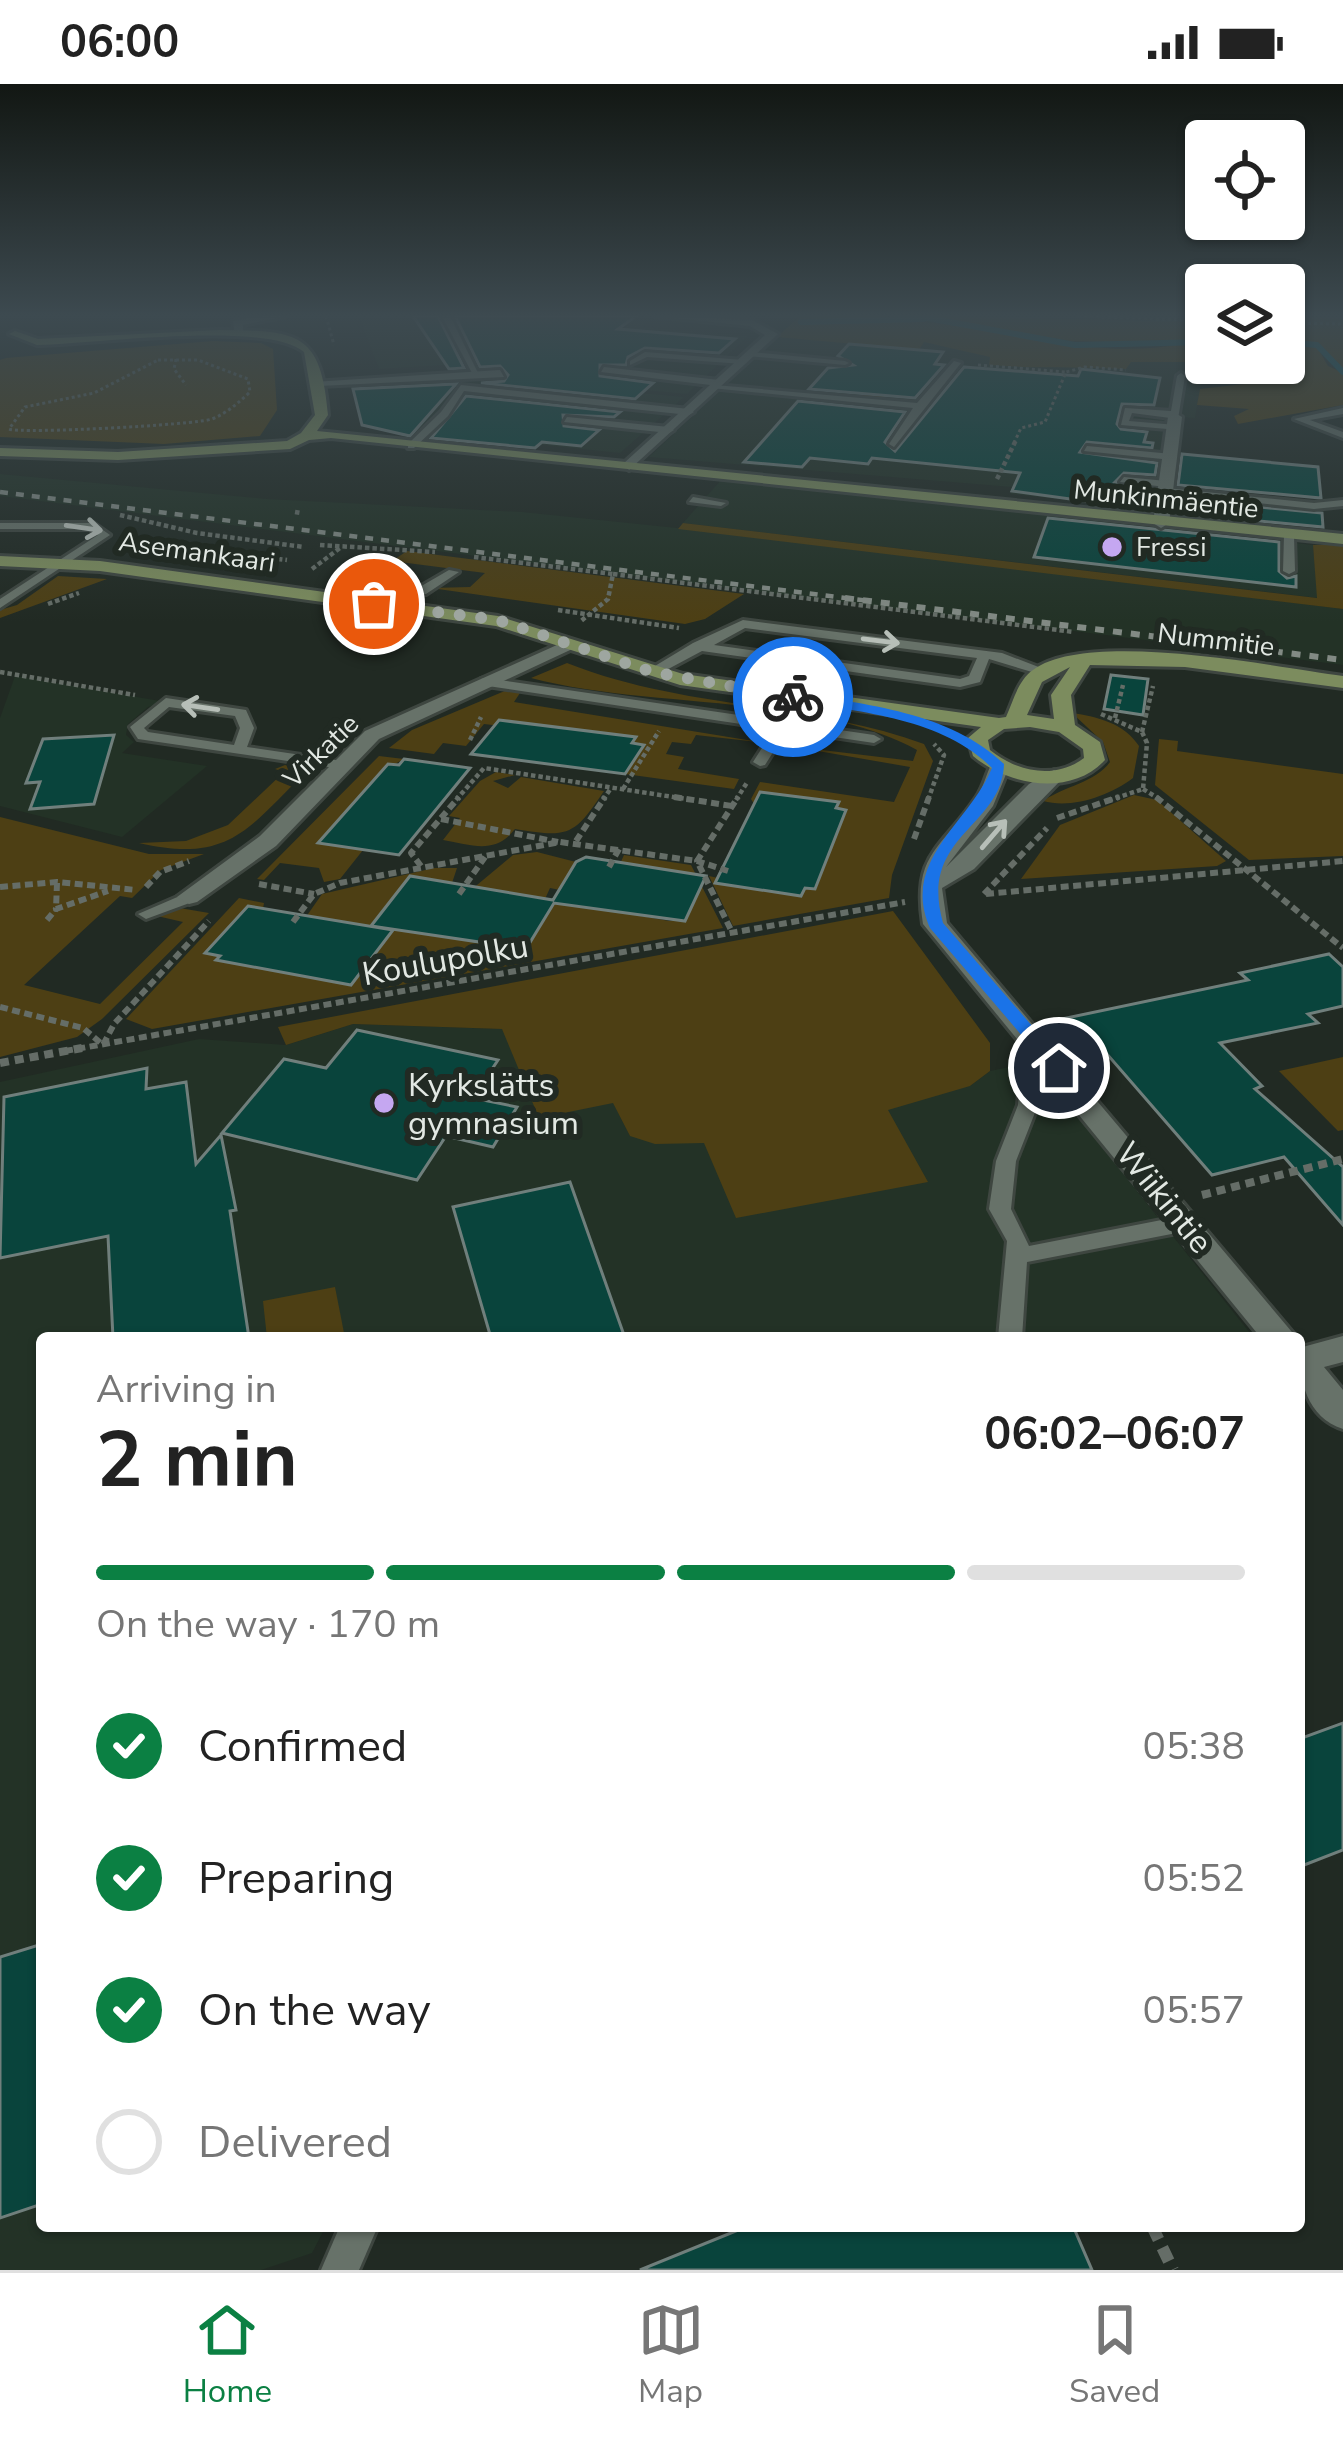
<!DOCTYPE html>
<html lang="en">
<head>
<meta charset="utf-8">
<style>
	:root { --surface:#fff; --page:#f2f2f2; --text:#222; --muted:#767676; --line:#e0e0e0; --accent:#0b8043 }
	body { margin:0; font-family:"Nunito Sans",sans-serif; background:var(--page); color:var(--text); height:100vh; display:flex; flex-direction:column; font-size:45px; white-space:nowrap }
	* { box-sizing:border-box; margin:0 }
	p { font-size:39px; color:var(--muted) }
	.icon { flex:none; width:66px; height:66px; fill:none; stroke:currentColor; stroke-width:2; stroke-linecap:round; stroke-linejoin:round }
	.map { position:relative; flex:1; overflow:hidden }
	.panel { position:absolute; left:36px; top:1248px; width:1269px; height:900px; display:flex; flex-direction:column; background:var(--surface); border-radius:12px; box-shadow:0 3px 9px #0004 }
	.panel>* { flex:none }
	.buttons { position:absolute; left:1185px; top:36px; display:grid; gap:24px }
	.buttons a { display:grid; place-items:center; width:120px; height:120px; border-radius:12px; background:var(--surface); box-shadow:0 3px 9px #0004; font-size:60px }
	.pin { position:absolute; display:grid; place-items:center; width:102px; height:102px; color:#fff; margin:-51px; border:6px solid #fff; border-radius:50%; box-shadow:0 3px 12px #0007 }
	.courier { position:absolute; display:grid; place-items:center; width:120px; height:120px; margin:-60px; border:9px solid #1a73e8; border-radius:50%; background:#fff; color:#222; box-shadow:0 3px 15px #0007 }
	.overview em { font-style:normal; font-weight:700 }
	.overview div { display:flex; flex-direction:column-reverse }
	.overview { display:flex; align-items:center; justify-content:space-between; height:204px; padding:0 60px }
	h1 { font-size:78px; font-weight:700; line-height:90px }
	.bar { display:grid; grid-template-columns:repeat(4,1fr); gap:18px 12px; align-content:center; height:144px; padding:0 60px }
	.bar i { height:15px; border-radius:9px; background:var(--line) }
	.bar .selected { background:var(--accent) }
	.bar p { grid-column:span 4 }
	ol { padding:0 60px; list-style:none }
	li { display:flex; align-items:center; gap:36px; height:132px }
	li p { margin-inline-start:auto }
	li .icon { padding:12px; border-radius:50%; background:var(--accent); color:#fff; stroke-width:4 }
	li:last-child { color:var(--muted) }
	li i { width:66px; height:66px; border:6px solid var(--line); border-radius:50% }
	.status { display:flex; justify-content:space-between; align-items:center; height:84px; padding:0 60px; background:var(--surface); direction:ltr }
	.status svg { height:33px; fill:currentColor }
	.menu { display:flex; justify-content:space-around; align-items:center; height:168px; border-top:3px solid var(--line); background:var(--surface); font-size:33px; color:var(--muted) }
	.menu a { display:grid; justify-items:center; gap:6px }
	.menu .selected { color:var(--accent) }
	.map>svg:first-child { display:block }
	.built { fill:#233226 }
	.green { fill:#4d3f14 }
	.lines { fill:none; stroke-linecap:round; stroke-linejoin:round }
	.stream { stroke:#085b68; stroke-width:6 }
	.building { fill:#09443c; stroke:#707f7c; stroke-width:3 }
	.lane-casing { stroke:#3e4640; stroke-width:6 }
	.street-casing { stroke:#3e4640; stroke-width:6 }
	.secondary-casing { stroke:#3e4640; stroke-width:6 }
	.path-far4 { stroke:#656d67; stroke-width:3; stroke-dasharray:3 3; stroke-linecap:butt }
	.path-far3 { stroke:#656d67; stroke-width:4.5; stroke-dasharray:4.5 3; stroke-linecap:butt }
	.path-far2 { stroke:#656d67; stroke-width:6; stroke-dasharray:8 4.5; stroke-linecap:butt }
	.path-far1 { stroke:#656d67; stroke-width:8; stroke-dasharray:9 6; stroke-linecap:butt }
	.path { stroke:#656d67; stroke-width:12; stroke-dasharray:15 9; stroke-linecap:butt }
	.lane { fill:#677269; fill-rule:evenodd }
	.street { fill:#677269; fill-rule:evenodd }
	.secondary { fill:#7c8c5e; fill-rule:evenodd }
	.rail-far1 { stroke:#828a84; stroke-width:4.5; stroke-dasharray:8 8; stroke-linecap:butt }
	.rail { stroke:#828a84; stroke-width:6; stroke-dasharray:9 9; stroke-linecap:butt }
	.oneway { stroke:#b7bfb8 }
	.route { fill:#1a73e8 }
	.done { stroke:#9ea6a0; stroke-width:12; stroke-dasharray:0 21.6 }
	.poi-dot { fill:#c5a7f1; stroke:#212a23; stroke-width:4.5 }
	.labels { text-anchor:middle; stroke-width:12; stroke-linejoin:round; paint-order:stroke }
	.far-street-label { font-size:27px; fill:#e2e8e3; stroke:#212a23 }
	.far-poi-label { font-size:27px; fill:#e2e8e3; stroke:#212a23; text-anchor:start }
	.street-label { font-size:33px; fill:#e2e8e3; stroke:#212a23 }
	.poi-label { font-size:33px; fill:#e2e8e3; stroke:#212a23; text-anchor:start }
</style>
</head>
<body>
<div class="status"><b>06:00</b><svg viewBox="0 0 49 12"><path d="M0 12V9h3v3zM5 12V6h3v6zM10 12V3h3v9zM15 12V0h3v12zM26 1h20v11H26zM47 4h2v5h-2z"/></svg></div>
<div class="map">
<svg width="1343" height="2186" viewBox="0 0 1343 2186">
	<rect width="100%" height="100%" fill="#212a23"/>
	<g class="built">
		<polygon points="359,232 653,232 642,243 748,252 687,310 569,299 494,278 379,285"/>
		<polygon points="777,253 900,263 909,253 1205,277 1195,334 1167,332 1164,358 1169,360 1154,425 1011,410 1012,403 649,373"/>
		<polygon points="443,295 551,301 684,313 620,369 361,342 351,300"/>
		<polygon points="0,390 267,415 522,428 840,461 1343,525 1343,581 0,412"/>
		<polygon points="722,395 1313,461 1318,514 683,439"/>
		<polygon points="15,592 166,618 148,623 128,640 126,651 134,658 122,669 207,682 122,753 0,722 0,634"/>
		<polygon points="353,940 502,945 613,1018 630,1052 970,1002 990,987 1034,978 1254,1254 42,1254 42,2142 326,2142 312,2169 261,2186 0,2186 0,998 199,955 286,961"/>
	</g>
	<g class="green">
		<path d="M771,232H887L891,237C988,236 1085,279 1181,260L1071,257L924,232L1206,238V279H1284V259L1317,263L1328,282L1343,289V321L1238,340L1234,332L1249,325L1197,321L1200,305L1244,300L1243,292L1194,287L1195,278H1131L1126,285C1080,282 1036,285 989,281L990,273L924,258L889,313L859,314L899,264L777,253L798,234Z"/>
		<polygon points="1284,233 1343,234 1343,286 1320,260 1284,257"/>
		<polygon points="213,257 261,259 273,265 277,326 260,352 164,360 0,353 0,276 6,274"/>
		<polygon points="683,439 1317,514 1313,461 1343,460 1343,525 678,445"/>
		<polygon points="407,467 744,510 705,535 685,540 431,504 470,503 485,489 392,477"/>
		<polygon points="58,492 107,495 0,534 0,526 17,521"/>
		<path d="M567,579C682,625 808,618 924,660L933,677L892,791L889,814L733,842L709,792L801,812L805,804L816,805L819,797L806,795L810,787L822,789L825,781L810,778L831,732L844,734L847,726L836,724L838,718L771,709L764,722L754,720L751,715L760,698L894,718L910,683L789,662L913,677L917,666C811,609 647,625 531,594Z"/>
		<polygon points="514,603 522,606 514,618 766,659 696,651 691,660 672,658 666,670 684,673 678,685 739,695 734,705 625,690 642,660 524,639 519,644 484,640 466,662 443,659 434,670 389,664 412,646"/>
		<path d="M1072,629C1098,633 1124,639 1139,662L1133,694C1109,712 1072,725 1043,717C1064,702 1095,699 1110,678L1103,658Z"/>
		<polygon points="1159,655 1178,657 1177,667 1343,690 1343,772 1249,776 1155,701"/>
		<polygon points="379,672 404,675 382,687 332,760 363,766 340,795 324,798 319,784 280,779 264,796 257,795"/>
		<path d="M285,681L307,687C248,744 230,780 139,759L186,757L228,741L284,688L275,685Z"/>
		<path d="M496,688L515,691L493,697L508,704L521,693L604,707C574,752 569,754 515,745C495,771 472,761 443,756L460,734L449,732L480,697Z"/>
		<polygon points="1134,711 1157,716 1226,777 1217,782 1021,795 1060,741"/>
		<polygon points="0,733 149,770 204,770 161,786 132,814 120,812 24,901 100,920 183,838 157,832 168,822 209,829 102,935 77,953 0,973"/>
		<polygon points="537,768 576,778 560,806 550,804 545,815 669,837 686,837 689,828 677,787 618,784 624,771 691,781 723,844 152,945 126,935 239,814 264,819 263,825 206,869 220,872 218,876 344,899 361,886 301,840 322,810 434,784 457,784 452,799 435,796 375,838 510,865 465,811 513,771"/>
		<polygon points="893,827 990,959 990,987 970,1002 888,1026 928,1098 736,1134 704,1059 655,1060 630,1052 613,1019 539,1034 502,945 353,940 286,961 278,943"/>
		<polygon points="1343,973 1343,1046 1338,1047 1279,987"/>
		<polygon points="335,1203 345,1254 267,1254 263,1217"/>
	</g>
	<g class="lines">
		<g class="stream">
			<polyline points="917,232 1075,261 1206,258"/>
			<polyline points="801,238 923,235"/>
			<polyline points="1284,258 1317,261 1343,288"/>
		</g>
	</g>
	<g class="building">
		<polygon points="413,232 438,232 464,284 449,285"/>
		<polygon points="455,232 636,232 618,245 735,255 719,269 645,264 628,273 626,281 600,281 600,292 653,299 635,315 481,299 504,297 508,291 500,282 480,283"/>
		<polygon points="849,260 943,268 935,280 944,281 915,314 809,305 828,284 853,281 838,272"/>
		<polygon points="964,283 1078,292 1081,285 1160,294 1154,321 1122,320 1117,340 1121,345 1147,348 1144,358 1153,359 1152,364 1087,358 1080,368 1157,379 1155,391 1124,389 1115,398 1153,406 1150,426 1012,407 1020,389 872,374 868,380 810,374 802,383 744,378 798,317 905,328 885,358 895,367"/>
		<polygon points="456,300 410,352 362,341 353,305"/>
		<polygon points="466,312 620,328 614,333 563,331 564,342 599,346 581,362 542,358 535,364 431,354"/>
		<polygon points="1182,370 1318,383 1321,414 1178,401"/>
		<polygon points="1176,415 1322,429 1323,443 1175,429"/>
		<polygon points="1048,434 1279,458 1279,487 1287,494 1296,492 1296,503 1034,473"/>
		<polygon points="1111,591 1148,595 1143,631 1104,625"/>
		<polygon points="499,636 636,653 632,659 644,661 625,690 471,670"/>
		<polygon points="114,651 94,720 30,725 40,698 26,699 43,655"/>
		<polygon points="404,675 470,684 399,771 318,759 388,680 399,681"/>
		<polygon points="760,708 839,718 836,724 846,726 815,805 805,804 801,812 715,799"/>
		<polygon points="586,773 706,792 685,837 554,819 526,865 371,842 410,792 553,816 576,778"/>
		<polygon points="248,822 393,846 351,901 216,876 220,872 205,869"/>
		<polygon points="1329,870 1343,883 1343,922 1308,930 1318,939 1220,959 1262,1002 1255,1005 1343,1083 1343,1141 1284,1073 1212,1091 1107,970 1088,973 1057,936 1248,896 1240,889"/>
		<polygon points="357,946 498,976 473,1014 517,1023 493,1063 446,1052 417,1096 222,1049 284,975 326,984"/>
		<polygon points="147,984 146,1005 186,998 196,1080 221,1051 236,1126 230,1127 249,1254 113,1254 108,1152 0,1174 4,1013"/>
		<polygon points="570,1098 625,1254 491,1254 453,1123"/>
		<polygon points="1343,1639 1343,1766 1299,1783 1299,1655"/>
		<polygon points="42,1860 42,2120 0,2134 0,1873"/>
		<polygon points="748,2142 1073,2142 1092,2186 640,2186"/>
	</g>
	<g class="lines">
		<g class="lane-casing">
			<g id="lane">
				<polygon points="442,232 450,232 479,291 472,289"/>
				<polygon points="645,268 743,276 747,278 743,280 647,273 630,281 630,277"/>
				<polygon points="751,268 845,277 849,279 845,281 748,272"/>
				<polygon points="954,277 961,279 894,363 889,360 913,324 711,304 715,301 917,319"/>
				<polygon points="604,283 719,296 723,299 719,302 601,288"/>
				<polygon points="1181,289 1185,292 1178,335 1132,329 1129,337 1176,341 1179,346 1121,341 1125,324 1171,327 1177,292"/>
				<polygon points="461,301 689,325 694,328 689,331 464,307 448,332 414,364 408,364 408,360 441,328"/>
				<polygon points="1343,324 1343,330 1310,336 1343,348 1343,354 1294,335"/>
				<polygon points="567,333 669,343 674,346 669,349 564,338"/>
				<polygon points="1087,362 1172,370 1177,373 1172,376 1084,367"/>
				<polygon points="1124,393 1167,397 1172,400 1167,403 1120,398"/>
				<polygon points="1166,404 1314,419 1343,416 1343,422 1314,425 1162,409"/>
				<polygon points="693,413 726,419 721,422 689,418"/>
				<polygon points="0,439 93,439 110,451 0,524 0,515 98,451 90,445 0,445"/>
				<polygon points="1289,449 1294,452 1295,487 1289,490 1283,487 1284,452"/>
				<polygon points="449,486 459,488 426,510 418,510 418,504"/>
				<path d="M743,536L1002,569L1049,587L1042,591L989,575L980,598L960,603L702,567L657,591L645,588L693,559ZM745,544L977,574L969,592L960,595L714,561Z"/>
				<polygon points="486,594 874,651 881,655 874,659 787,646 765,681 760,682 753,678 774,645 481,601 481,595"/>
				<path d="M166,614L246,626L254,644L247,663L342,677L349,681L342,685L138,655L130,643ZM169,623L235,632L240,644L234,661L148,648L144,644Z"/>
				<polygon points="189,808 195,809 195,817 146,835 138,830"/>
				<polygon points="1033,947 1042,953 1038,1021 1016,1077 1011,1125 1029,1162 1187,1131 1198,1139 1187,1147 1027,1178 1022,1254 998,1254 1007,1157 989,1125 996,1077 1018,1021 1024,953"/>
				<polygon points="340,2142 378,2142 359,2186 321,2186"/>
			</g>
		</g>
		<g class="street-casing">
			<g id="street">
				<polygon points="262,232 286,232 243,241 243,252 235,252 233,237"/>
				<polygon points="655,232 752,236 778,250 629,386 624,379 765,251 750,242"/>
				<polygon points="500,286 504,293 319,302 313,298"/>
				<polygon points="1175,329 1182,333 1169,439 1161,444 1153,439 1168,333"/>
				<polygon points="568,556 583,560 379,655 276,762 197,818 189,820 177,813 260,752 365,647"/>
				<path d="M992,679L1009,683L993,722L946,783L1029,700L1054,686L1065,692L974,785L942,804L947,839L1297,1254H1261L923,840C912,769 941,766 976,714C984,703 986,690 992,679Z"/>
				<path d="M1343,1252V1278L1324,1283L1343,1306V1345C1307,1333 1299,1297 1299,1264Z"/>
			</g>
		</g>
		<g class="secondary-casing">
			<g id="secondary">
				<path d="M219,246C297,247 321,247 328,331L317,347L1343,450V460L331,354L309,356L290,365L118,376L0,372V364L118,368L287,357L301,349L315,331L304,268C268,236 90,260 37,261L9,250L15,247L38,255Z"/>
				<path d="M0,472L100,477L498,532L683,590L999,634L1006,633C1013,618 1018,596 1033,586C1088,545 1275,583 1343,592V604L1185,583L1090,581L1071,611L1075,641L1100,658L1105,676C1071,713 1009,702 973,672L968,654L981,643L680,601L496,542L100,487L0,482ZM1070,583L1051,611L1054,635L1027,631L1042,598ZM1030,643L1059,648L1083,665L1084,674C1055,696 1017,688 990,666L988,656L1004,645Z"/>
			</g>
		</g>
		<g class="path-far4">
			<polyline points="326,232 334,261"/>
			<polyline points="1078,232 1206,237"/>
			<polyline points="1284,239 1343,240"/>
			<polyline points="176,275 174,285 186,301"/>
			<path d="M158,276H198L248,295L250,308C238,319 227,329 212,335C195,341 21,350 9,345L25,323L94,309Z"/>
			<polyline points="978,281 1066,288"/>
			<polyline points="1014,359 1021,344 1045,338 1066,288 1085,283 1126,286"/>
		</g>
		<g class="path-far3">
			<polyline points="997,395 1016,356"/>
			<polyline points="295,428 301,429"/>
			<polyline points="120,431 197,449 304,463"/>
			<polyline points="320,461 435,468"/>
			<polyline points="196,465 287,476"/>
			<polyline points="474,473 613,490 608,515 581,537"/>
			<polyline points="312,485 340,464"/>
			<polyline points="613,490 1074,548"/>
			<polyline points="48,520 79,509"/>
			<polyline points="558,526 679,544"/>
			<polyline points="0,588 135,611"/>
			<polyline points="1101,630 1142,648 1147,659 1143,705 1110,716"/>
			<polyline points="1115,634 1123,601"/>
			<polyline points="1142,648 1153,602"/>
			<polyline points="470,656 481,633"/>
			<polyline points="623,705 659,647"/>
			<polyline points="1143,705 1161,716"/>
			<polyline points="456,716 484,684 693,716"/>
			<polyline points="603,716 611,704"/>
			<polyline points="736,716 748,697"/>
			<polyline points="928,716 944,671 934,660"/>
		</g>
		<g class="path-far2">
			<polyline points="674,713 732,722"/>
			<polyline points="1156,713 1343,864"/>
			<polyline points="1057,734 1119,713"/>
			<polyline points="441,735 558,758"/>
			<polyline points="914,755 929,713"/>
			<polyline points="576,757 605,713"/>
			<polyline points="421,782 411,769 459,713"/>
			<polyline points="609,783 619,765"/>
			<polyline points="728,787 697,777 732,848"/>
			<polyline points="57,799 56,825 108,807"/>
			<polyline points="259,800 314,810"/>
			<polyline points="0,803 57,798 136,806"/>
			<polyline points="146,803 160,788 189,777"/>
			<polyline points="459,810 485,773"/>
			<polyline points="984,810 1047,744"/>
			<polyline points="986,810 1343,777"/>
			<polyline points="47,836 56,825"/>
			<polyline points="293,838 314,810 340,799 560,758 697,777 738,713"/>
			<polyline points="0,923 83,944 103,961 114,940 209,837"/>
			<polyline points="65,967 905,818"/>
		</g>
		<g class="path-far1">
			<polyline points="0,979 82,964"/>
			<polyline points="1202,1111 1343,1075"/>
		</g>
		<polyline class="path" points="1152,2142 1173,2186"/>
		<use href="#lane" class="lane"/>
		<use href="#street" class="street"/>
		<use href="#secondary" class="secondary"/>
		<polyline class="rail-far1" points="0,408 869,517"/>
		<polyline class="rail" points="845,514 1343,576"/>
	</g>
	<defs><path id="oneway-shaft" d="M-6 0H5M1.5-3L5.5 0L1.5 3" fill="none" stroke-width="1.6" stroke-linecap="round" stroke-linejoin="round" transform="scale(3)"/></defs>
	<g class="oneway">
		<use href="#oneway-shaft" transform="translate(84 444) rotate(8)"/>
		<use href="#oneway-shaft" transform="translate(881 557) rotate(7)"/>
		<use href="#oneway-shaft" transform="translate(200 623) rotate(-172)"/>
		<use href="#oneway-shaft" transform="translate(994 750) rotate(-49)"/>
	</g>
	<linearGradient id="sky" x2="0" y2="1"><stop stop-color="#121713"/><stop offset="0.43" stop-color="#3d4a50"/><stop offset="1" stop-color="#3d4a50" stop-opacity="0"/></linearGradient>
	<rect width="1343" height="538" fill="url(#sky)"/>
	<path class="route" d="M793,609C865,620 950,628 1004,680C1002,744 918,751 943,839L1065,980V988H1053L930,844C900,776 969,740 992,684C940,632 858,629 789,615Z"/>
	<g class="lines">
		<polyline class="done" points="374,520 498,536 652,588 793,613"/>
	</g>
	<g class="poi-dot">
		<circle cx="1112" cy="463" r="12"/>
		<circle cx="384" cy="1019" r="12"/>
	</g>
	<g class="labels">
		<g class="far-street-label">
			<text transform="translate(1166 415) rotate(6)" y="9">Munkinmäentie</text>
			<text transform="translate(197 468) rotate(8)" y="9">Asemankaari</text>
			<text transform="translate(1216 556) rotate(7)" y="9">Nummitie</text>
			<text transform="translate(321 667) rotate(-44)" y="9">Virkatie</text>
		</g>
		<g class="far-poi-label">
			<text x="1136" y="472">Fressi</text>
		</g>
		<g class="street-label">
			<text transform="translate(445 875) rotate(-10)" y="12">Koulupolku</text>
			<text transform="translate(1165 1113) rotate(51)" y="12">Wiikintie</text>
		</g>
		<g class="poi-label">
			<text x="408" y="1012">Kyrkslätts<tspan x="408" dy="38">gymnasium</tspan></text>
		</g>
	</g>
</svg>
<div class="buttons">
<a><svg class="icon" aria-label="locate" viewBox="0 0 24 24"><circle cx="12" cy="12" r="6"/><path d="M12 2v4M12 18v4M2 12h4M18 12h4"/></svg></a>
<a><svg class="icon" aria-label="layers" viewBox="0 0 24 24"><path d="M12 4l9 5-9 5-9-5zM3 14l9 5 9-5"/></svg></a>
</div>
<div class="pin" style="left:374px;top:520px;background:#ea580c"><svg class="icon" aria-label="bag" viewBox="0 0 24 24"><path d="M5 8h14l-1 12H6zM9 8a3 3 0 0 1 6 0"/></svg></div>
<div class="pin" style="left:1059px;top:984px;background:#1f2937"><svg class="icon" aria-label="home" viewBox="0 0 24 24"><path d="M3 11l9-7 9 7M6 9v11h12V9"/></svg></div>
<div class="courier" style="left:793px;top:613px"><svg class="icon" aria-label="bike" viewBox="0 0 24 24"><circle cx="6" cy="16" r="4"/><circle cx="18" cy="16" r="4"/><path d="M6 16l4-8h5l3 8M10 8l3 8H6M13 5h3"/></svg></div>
<section class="panel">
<div class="overview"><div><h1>2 min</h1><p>Arriving in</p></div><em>06:02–06:07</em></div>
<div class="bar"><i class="selected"></i><i class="selected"></i><i class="selected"></i><i></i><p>On the way · 170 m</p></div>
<ol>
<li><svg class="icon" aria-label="check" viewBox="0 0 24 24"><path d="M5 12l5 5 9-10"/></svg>Confirmed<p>05:38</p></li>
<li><svg class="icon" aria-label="check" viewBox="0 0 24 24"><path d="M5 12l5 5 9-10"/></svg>Preparing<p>05:52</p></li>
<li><svg class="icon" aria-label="check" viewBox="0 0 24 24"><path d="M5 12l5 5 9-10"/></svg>On the way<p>05:57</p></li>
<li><i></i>Delivered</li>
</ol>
</section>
</div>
<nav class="menu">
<a class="selected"><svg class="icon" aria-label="home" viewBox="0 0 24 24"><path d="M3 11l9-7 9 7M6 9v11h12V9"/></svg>Home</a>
<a><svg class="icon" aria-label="map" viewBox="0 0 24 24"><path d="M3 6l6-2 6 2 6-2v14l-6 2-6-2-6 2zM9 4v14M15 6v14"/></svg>Map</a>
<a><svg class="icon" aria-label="saved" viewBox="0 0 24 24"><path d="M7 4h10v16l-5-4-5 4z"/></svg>Saved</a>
</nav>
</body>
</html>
